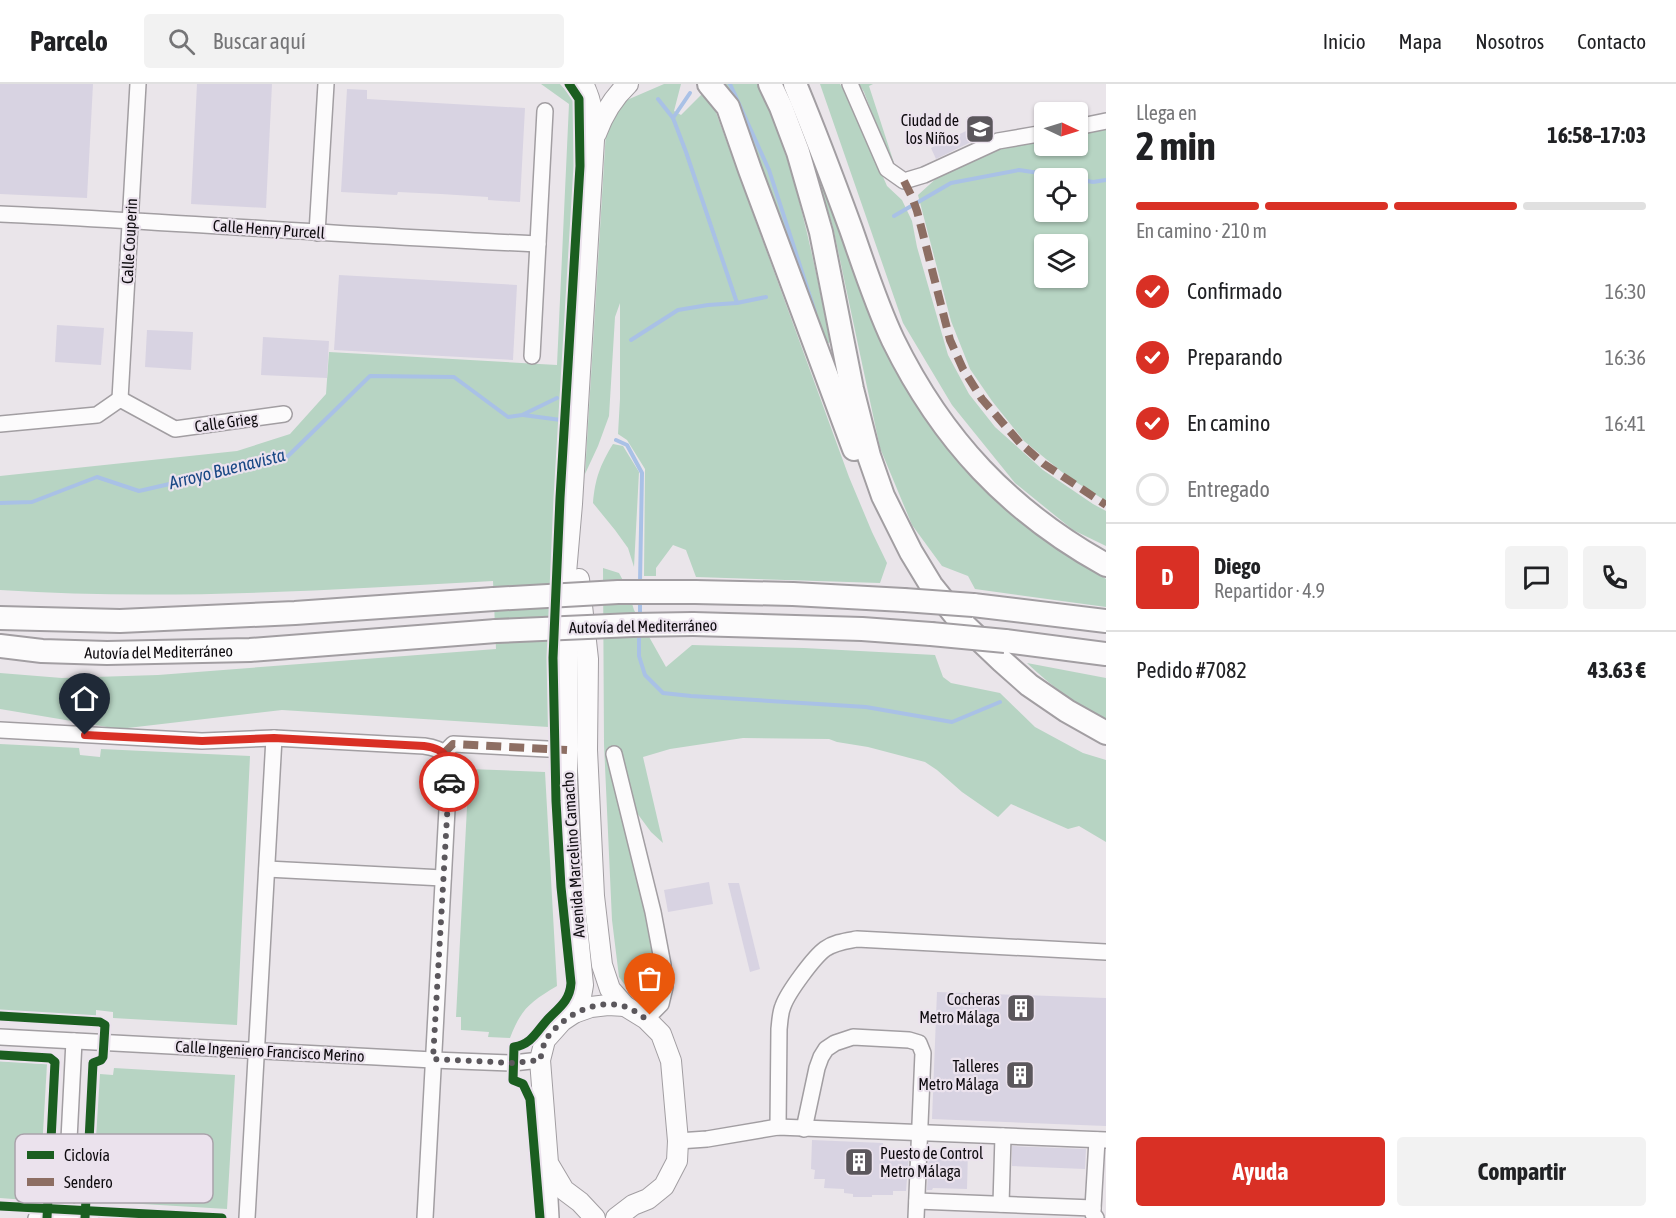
<!DOCTYPE html>
<html lang="es">
<head>
<meta charset="utf-8">
<style>
	:root { --surface:#fff; --page:#f2f2f2; --text:#202124; --muted:#757577; --line:#e0e0e0; --accent:#d93025 }
	body { margin:0; font-family:"Asap Condensed",sans-serif; background:var(--page); color:var(--text); height:100vh; display:flex; flex-direction:column; font-size:22px; white-space:nowrap }
	* { box-sizing:border-box; margin:0 }
	p { font-size:20px; color:var(--muted) }
	.icon { flex:none; width:33px; height:33px; fill:none; stroke:currentColor; stroke-width:2; stroke-linecap:round; stroke-linejoin:round }
	.map { position:relative; flex:1; overflow:hidden }
	.side { display:flex; flex-direction:column; background:var(--surface); width:570px }
	.side>* { flex:none }
	.needle { width:39px; rotate:94deg }
	.fabs { position:absolute; left:1034px; top:18px; display:grid; gap:12px }
	.fabs a { display:grid; place-items:center; width:54px; height:54px; border-radius:6px; background:var(--surface); box-shadow:0 2px 4px #0004; font-size:30px }
	.pin { position:absolute; display:grid; place-items:center; width:51px; height:51px; color:#fff; margin:-62px -26px; border-radius:50% 50% 50% 0; rotate:-45deg; box-shadow:0 0 6px #0007 }
	.pin .icon { rotate:45deg }
	.courier { position:absolute; display:grid; place-items:center; width:60px; height:60px; margin:-30px; border:4px solid #d93025; border-radius:50%; background:#fff; color:#222; box-shadow:0 2px 8px #0007 }
	.overview em { font-style:normal; font-weight:700 }
	.overview div { display:flex; flex-direction:column-reverse }
	.overview { display:flex; align-items:center; justify-content:space-between; height:102px; padding:0 30px }
	h1 { font-size:39px; font-weight:700; line-height:45px }
	.bar { display:grid; grid-template-columns:repeat(4,1fr); gap:9px 6px; align-content:center; height:72px; padding:0 30px }
	.bar i { height:8px; border-radius:4px; background:var(--line) }
	.bar .active { background:var(--accent) }
	.bar p { grid-column:span 4 }
	.line { display:flex; align-items:center; gap:15px; padding:0 30px; border-top:2px solid var(--line) }
	.line div { flex:1 }
	.round { display:grid; place-items:center; flex:none; width:63px; height:63px; border-radius:6px; background:var(--page) }
	ol { padding:0 30px; list-style:none }
	li { display:flex; align-items:center; gap:18px; height:66px }
	li p { margin-inline-start:auto }
	li .icon { padding:6px; border-radius:50%; background:var(--accent); color:#fff; stroke-width:4 }
	li:last-child { color:var(--muted) }
	li i { width:33px; height:33px; border:3px solid var(--line); border-radius:50% }
	.button { display:flex; gap:12px; margin-top:auto; padding:12px 30px }
	.button a { flex:1; height:69px; border-radius:6px; background:var(--accent); color:#fff; font-size:24px; font-weight:700; line-height:69px; text-align:center }
	.button a+a { background:var(--page); color:var(--text) }
	header { display:flex; align-items:center; gap:36px; box-sizing:border-box; height:84px; padding:0 30px; background:var(--surface); border-bottom:2px solid var(--line) }
	header strong { font-size:28px }
	nav { display:flex; gap:33px; margin-inline-start:auto; font-size:21px }
	.search { width:420px; height:54px; background:var(--page); display:flex; align-items:center; gap:15px; box-sizing:border-box; padding:0 21px; border-radius:6px; color:var(--muted); font-size:22px }
	main { display:flex; flex:1; min-height:0 }
	.map>svg:first-child { display:block }
	.green { fill:#b7d4c3; fill-rule:evenodd }
	.lines { fill:none; stroke-linecap:round; stroke-linejoin:round }
	.stream { stroke:#a9c1e6; stroke-width:4 }
	.building { fill:#d8d3e2 }
	.minor-casing { stroke:#a29ea2; stroke-width:18 }
	.major-casing { stroke:#a29ea2; stroke-width:22 }
	.highway-casing { stroke:#a29ea2; stroke-width:26 }
	.minor { stroke:#fcfbfc; stroke-width:15 }
	.major { stroke:#fcfbfc; stroke-width:20 }
	.highway { stroke:#fcfbfc; stroke-width:22 }
	.highway-bridge-casing { stroke:#a29ea2; stroke-width:26; stroke-linecap:butt }
	.highway-bridge { stroke:#fcfbfc; stroke-width:22 }
	.quiet { stroke:#8d6e63; stroke-width:8; stroke-dasharray:15 8; stroke-linecap:butt }
	.cycleway-casing { stroke:#ebe2ed; stroke-width:13 }
	.cycleway { stroke:#1b5e20; stroke-width:9 }
	.done { stroke:#5b575c; stroke-width:6; stroke-dasharray:0 10.8 }
	.route { stroke:#d93025; stroke-width:8 }
	.labels { text-anchor:middle; stroke-width:4.5; stroke-linejoin:round; paint-order:stroke }
	.poi-label { font-size:16px; fill:#0e0b0f; stroke:#ebe2ed; text-anchor:end }
	.street-label { font-size:16px; fill:#0e0b0f; stroke:#ebe2ed }
	.water-label { font-size:18px; font-style:italic; fill:#194885; stroke:#ebe2ed }
	.key { fill:#ebe2ed; stroke:#a9a2aa; stroke-width:1.5 }
	.key-label { font-size:16px; fill:#0e0b0f }
</style>
</head>
<body>
<header>
<strong>Parcelo</strong>
<div class="search"><svg class="icon" aria-label="search" viewBox="0 0 24 24"><circle cx="10" cy="10" r="6"/><path d="M15 15l6 6"/></svg>Buscar aquí</div>
<nav><a>Inicio</a><a>Mapa</a><a>Nosotros</a><a>Contacto</a></nav>
</header>
<main>
<div class="map">
<svg width="1106" height="1134" viewBox="0 0 1106 1134">
	<rect width="100%" height="100%" fill="#eae5ea"/>
	<g class="green">
		<path d="M541,0H560L575,17L577,52C565,249 548,446 549,643L282,626L119,645L0,625V589L62,594L158,591L496,565L493,497C329,506 164,517 0,506V392L237,367L290,350L326,310L329,268L557,281L569,20Z"/>
		<polygon points="664,0 681,0 674,27 681,31 704,8 714,23 849,393 872,448 887,479 880,499 696,493 686,466 673,461 656,484 656,492 644,492 645,385 627,356 618,350 620,315 620,219 615,233 609,332 598,362 585,390 606,47 620,19"/>
		<path d="M722,0H757C770,24 779,51 788,78C806,137 818,197 830,258L825,262L777,124Z"/>
		<polygon points="820,0 840,0 850,17 887,102 902,116 912,137 917,163 948,271 969,310 995,343 1043,386 1093,420 1106,427 1106,462 1073,446 1015,399 952,321 903,239"/>
		<polygon points="859,0 873,0 869,2 894,79 887,69 864,8"/>
		<path d="M1106,43V417L1068,393L1024,357L992,317L970,285L951,237L918,111L940,91L998,64L1044,54V62H1077V48ZM1044,94H1077V128H1044ZM1044,160H1077V194H1044Z"/>
		<polygon points="804,50 807,50 847,168 892,274 1037,447 1106,495 1106,523 975,505 968,492 942,482 912,441 880,364 833,143"/>
		<path d="M613,360L623,362L639,388L634,483L628,464L615,446L593,419C595,395 600,381 613,360Z"/>
		<polygon points="603,484 619,489 628,506 634,526 666,583 692,561 804,564 935,571 943,593 951,599 1000,609 1035,643 1083,669 1106,676 1106,758 1079,742 1068,745 1011,720 998,733 962,708 937,686 925,678 868,663 837,658 829,655 743,654 670,665 643,673 663,759 651,748 634,725 620,665 609,667 636,783 650,849 657,905 649,916 628,905 619,893 612,836 604,660"/>
		<path d="M1027,579L1106,594V635C1073,619 1053,603 1027,579Z"/>
		<polygon points="0,660 79,664 80,671 100,673 101,665 250,672 237,941 113,934 113,928 96,926 96,932 0,927"/>
		<path d="M469,685L545,688L557,902C530,918 521,925 510,954L488,953L489,948L461,946V933H456Z"/>
		<polygon points="0,977 47,980 39,1117 0,1114"/>
		<polygon points="114,984 235,991 227,1125 92,1117 100,990 113,991"/>
	</g>
	<g class="lines">
		<g class="stream">
			<polyline points="730,0 769,86 815,228"/>
			<polyline points="658,15 673,34 686,68 737,219"/>
			<polyline points="673,34 690,9"/>
			<polyline points="1077,95 1093,98 1106,96"/>
			<polyline points="894,132 951,99 1019,86 1073,94"/>
			<polyline points="631,256 678,226 708,221 737,219 766,213"/>
			<polyline points="523,331 561,336"/>
			<polyline points="616,356 627,361 642,389 640,499"/>
			<polyline points="0,419 32,418 97,393 139,407 287,373 370,292 454,293 508,333 522,331 557,314"/>
			<polyline points="640,532 640,516"/>
			<polyline points="639,549 639,572 645,591 663,609 691,612 866,623 952,638 1000,618"/>
		</g>
	</g>
	<g class="building">
		<polygon points="0,0 93,0 87,114 0,110"/>
		<polygon points="197,0 272,0 266,124 191,120"/>
		<polygon points="347,5 367,6 367,15 525,24 520,118 488,116 488,113 441,110 398,108 397,111 341,108"/>
		<polygon points="966,47 971,58 936,75 931,64"/>
		<polygon points="339,191 517,201 513,276 334,266"/>
		<polygon points="57,241 104,244 101,281 55,278"/>
		<polygon points="147,246 193,248 191,286 145,283"/>
		<polygon points="263,253 329,257 327,294 261,291"/>
		<polygon points="709,798 713,820 668,828 664,806"/>
		<polygon points="728,799 739,799 760,885 750,888"/>
		<polygon points="937,908 1106,914 1106,1042 932,1035"/>
		<polygon points="812,1056 883,1059 883,1069 909,1070 906,1107 893,1107 893,1111 872,1111 872,1113 853,1113 853,1110 844,1109 844,1105 824,1104 825,1095 814,1095 815,1086 811,1085"/>
		<polygon points="1012,1062 1086,1065 1085,1085 1012,1082"/>
		<polygon points="929,1065 968,1067 967,1105 933,1104 932,1106 927,1106"/>
	</g>
	<g class="lines">
		<g class="minor-casing">
			<g id="minor">
				<polyline points="850,0 887,85 904,97 924,91 998,57 1044,49"/>
				<polyline points="1077,43 1106,37"/>
				<path d="M0,130C179,138 358,152 538,160"/>
				<polyline points="317,149 326,0"/>
				<polyline points="532,272 545,27"/>
				<polyline points="120,315 138,0"/>
				<polyline points="0,340 97,331 120,315 175,345 284,330"/>
				<path d="M0,646L202,657L274,654L424,662C444,665 448,669 449,688L425,1134"/>
				<polyline points="444,669 453,660 567,666"/>
				<polyline points="614,670 653,828 663,881 665,903 661,920 646,935"/>
				<polyline points="267,785 443,794"/>
				<polyline points="0,953 433,976 513,979 540,976"/>
				<path d="M778,1043L779,945C780,937 780,929 783,922C788,908 814,873 825,865C835,858 846,857 857,855L1106,868"/>
				<polyline points="804,1045 817,984 821,973 826,965 835,959 853,953 909,956 919,959 923,969 916,1134"/>
				<polyline points="678,1057 707,1055 778,1043 1106,1056"/>
				<polyline points="548,1079 551,1134"/>
				<polyline points="917,1117 1093,1124 1093,1130 1096,1134"/>
				<polyline points="1001,1120 1003,1052"/>
				<polyline points="1093,1124 1097,1056"/>
				<polyline points="36,1134 40,1131 91,1134"/>
				<polyline points="65,1134 74,957"/>
				<polyline points="247,1134 274,654"/>
			</g>
		</g>
		<g class="major-casing">
			<g id="major">
				<path d="M596,50C603,31 613,14 628,0"/>
				<polyline points="579,495 588,575 587,666 594,812 602,881 610,905 625,922 646,935 661,950 671,977 678,1057 677,1077 664,1102 648,1115 633,1121 616,1134"/>
				<path d="M574,929L580,918L583,901L571,782L567,696L568,571L566,489L572,420L594,56C593,35 593,18 583,0"/>
				<polyline points="595,1134 580,1118 564,1106 548,1079 540,976 545,956 562,937 574,929 591,923 608,921 625,922"/>
			</g>
		</g>
		<g class="highway-casing">
			<g id="highway">
				<polyline points="709,0 728,23 750,86 854,365"/>
				<polyline points="770,0 781,23 798,68 821,148 852,305 869,372 883,412 911,468 931,501 959,536 1002,577 1029,601 1067,627 1106,649"/>
				<path d="M795,0C815,48 833,96 851,145C864,182 876,220 893,256C942,356 1009,427 1106,481"/>
				<polyline points="695,508 793,510 904,516"/>
				<polyline points="973,521 1106,537"/>
				<polyline points="0,534 120,537 295,529 494,515"/>
				<polyline points="693,540 862,545 931,550"/>
				<polyline points="1005,557 1106,570"/>
				<path id="s1" d="M0,562L42,567L107,569L250,566L496,547"/>
			</g>
		</g>
		<use href="#minor" class="minor"/>
		<use href="#major" class="major"/>
		<use href="#highway" class="highway"/>
		<g class="highway-bridge-casing">
			<g id="highway-bridge">
				<polyline points="494,515 618,508 695,508"/>
				<polyline points="904,516 973,521"/>
				<polyline points="496,547 633,541 693,540"/>
				<polyline points="931,550 1005,557"/>
			</g>
		</g>
		<use href="#highway-bridge" class="highway-bridge"/>
		<g class="quiet">
			<polyline points="904,97 912,113 917,127 950,256 963,285 982,315 1020,359 1044,380 1106,421"/>
			<polyline points="444,669 453,660 567,666"/>
		</g>
		<g class="cycleway-casing">
			<g id="cycleway">
				<polyline points="0,932 100,938 105,941 103,973 101,976 93,979 85,1134"/>
				<polyline points="0,971 50,974 55,978 47,1134"/>
				<polyline points="0,1122 222,1134"/>
				<path d="M540,1134L530,1015L523,1000L513,996L514,963C533,960 537,946 549,934C560,923 570,916 571,899L561,803L556,717L553,574L560,414L580,82L579,15L569,0"/>
			</g>
		</g>
		<use href="#cycleway" class="cycleway"/>
	</g>
	<g class="lines">
		<path class="done" d="M449,698L433,975L513,979L540,976C542,969 543,960 547,954C564,931 597,913 626,923C633,925 640,931 646,935L650,931"/>
		<path class="route" d="M85,651L202,657L274,654L424,662C449,665 450,676 449,698"/>
	</g>
	<defs>
		<g id="school-square" transform="scale(1.5)"><rect x="-9" y="-9" width="18" height="18" rx="4" fill="#5b575c" stroke="#ebe2ed"/><path d="M0-5L7-2L0 1L-7-2ZM-4 1L0 2.5L4 1V4Q0 6-4 4Z" fill="#fff"/></g>
		<g id="building-square" transform="scale(1.5)"><rect x="-9" y="-9" width="18" height="18" rx="4" fill="#5b575c" stroke="#ebe2ed"/><path d="M-4-6H4V6H1V3H-1V6H-4ZM-2.5-4.3h1.7v1.8h-1.7ZM.8-4.3h1.7v1.8H.8ZM-2.5-1h1.7V.8h-1.7ZM.8-1h1.7V.8H.8Z" fill="#fff"/></g>
	</defs>
	<g fill-rule="evenodd">
		<use href="#school-square" x="980" y="45"/>
		<use href="#building-square" x="1021" y="924"/>
		<use href="#building-square" x="1020" y="991"/>
		<use href="#building-square" x="859" y="1078"/>
	</g>
	<g class="labels">
		<g class="poi-label">
			<text x="959" y="42">Ciudad de<tspan x="959" dy="18">los Niños</tspan></text>
			<text x="1000" y="921">Cocheras<tspan x="1000" dy="18">Metro Málaga</tspan></text>
			<text x="999" y="988">Talleres<tspan x="999" dy="18">Metro Málaga</tspan></text>
			<text x="880" y="1075" text-anchor="start">Puesto de Control<tspan x="880" dy="18">Metro Málaga</tspan></text>
		</g>
		<g class="street-label">
			<text transform="translate(269 145) rotate(4)" y="6">Calle Henry Purcell</text>
			<text transform="translate(129 157) rotate(-87)" y="6">Calle Couperin</text>
			<text transform="translate(226 338) rotate(-8)" y="6">Calle Grieg</text>
			<text transform="translate(643 542) rotate(-1)" y="6">Autovía del Mediterráneo</text>
			<text dy="6" stroke="none"><textPath href="#s1" startOffset="159">Autovía del Mediterráneo</textPath></text>
			<text transform="translate(573 771) rotate(-94)" y="6">Avenida Marcelino Camacho</text>
			<text transform="translate(270 967) rotate(3)" y="6">Calle Ingeniero Francisco Merino</text>
		</g>
		<g class="water-label">
			<text transform="translate(227 385) rotate(-14)" y="6">Arroyo Buenavista</text>
		</g>
	</g>
	<rect x="15" y="1050" width="198" height="69" rx="9" class="key"/>
	<rect x="27" y="1067" width="27" height="8" fill="#1b5e20"/>
	<rect x="27" y="1094" width="27" height="8" fill="#8d6e63"/>
	<g class="key-label">
		<text x="64" y="1077">Ciclovía</text>
		<text x="64" y="1104">Sendero</text>
	</g>
</svg>
<div class="fabs">
<a><svg class="needle" viewBox="-14 -14 28 28"><path d="M0-13l5 13h-10z" fill="#e53935"/><path d="M0 13l5-13h-10z" fill="#757577"/></svg></a>
<a><svg class="icon" aria-label="locate" viewBox="0 0 24 24"><circle cx="12" cy="12" r="6"/><path d="M12 2v4M12 18v4M2 12h4M18 12h4"/></svg></a>
<a><svg class="icon" aria-label="layers" viewBox="0 0 24 24"><path d="M12 4l9 5-9 5-9-5zM3 14l9 5 9-5"/></svg></a>
</div>
<div class="pin" style="left:650px;top:931px;background:#ea580c"><svg class="icon" aria-label="bag" viewBox="0 0 24 24"><path d="M5 8h14l-1 12H6zM9 8a3 3 0 0 1 6 0"/></svg></div>
<div class="pin" style="left:85px;top:651px;background:#1f2937"><svg class="icon" aria-label="home" viewBox="0 0 24 24"><path d="M3 11l9-7 9 7M6 9v11h12V9"/></svg></div>
<div class="courier" style="left:449px;top:698px"><svg class="icon" aria-label="car" viewBox="0 0 24 24"><path d="M5 17H2v-5l4-1 3-4h7l3 4 3 1v5h-3M9 17h6M6 11h13"/><circle cx="7" cy="17" r="2"/><circle cx="17" cy="17" r="2"/></svg></div>
</div>
<section class="side">
<div class="overview"><div><h1>2 min</h1><p>Llega en</p></div><em>16:58–17:03</em></div>
<div class="bar"><i class="active"></i><i class="active"></i><i class="active"></i><i></i><p>En camino · 210 m</p></div>
<ol>
<li><svg class="icon" aria-label="check" viewBox="0 0 24 24"><path d="M5 12l5 5 9-10"/></svg>Confirmado<p>16:30</p></li>
<li><svg class="icon" aria-label="check" viewBox="0 0 24 24"><path d="M5 12l5 5 9-10"/></svg>Preparando<p>16:36</p></li>
<li><svg class="icon" aria-label="check" viewBox="0 0 24 24"><path d="M5 12l5 5 9-10"/></svg>En camino<p>16:41</p></li>
<li><i></i>Entregado</li>
</ol>
<div class="line" style="height:108px"><b class="round" style="background:var(--accent);color:#fff">D</b><div><b>Diego</b><p>Repartidor · 4.9</p></div><a class="round"><svg class="icon" aria-label="chat" viewBox="0 0 24 24"><path d="M4 5h16v11H9l-5 4z"/></svg></a><a class="round"><svg class="icon" aria-label="phone" viewBox="0 0 24 24"><path d="M5 4h4l2 5-3 2q2 4 5 5l2-3 5 2v4C11 20 4 13 5 4z"/></svg></a></div>
<div class="line" style="height:78px"><div>Pedido #7082</div><b>43.63 €</b></div>
<div class="button"><a>Ayuda</a><a>Compartir</a></div>
</section>
</main>
</body>
</html>
